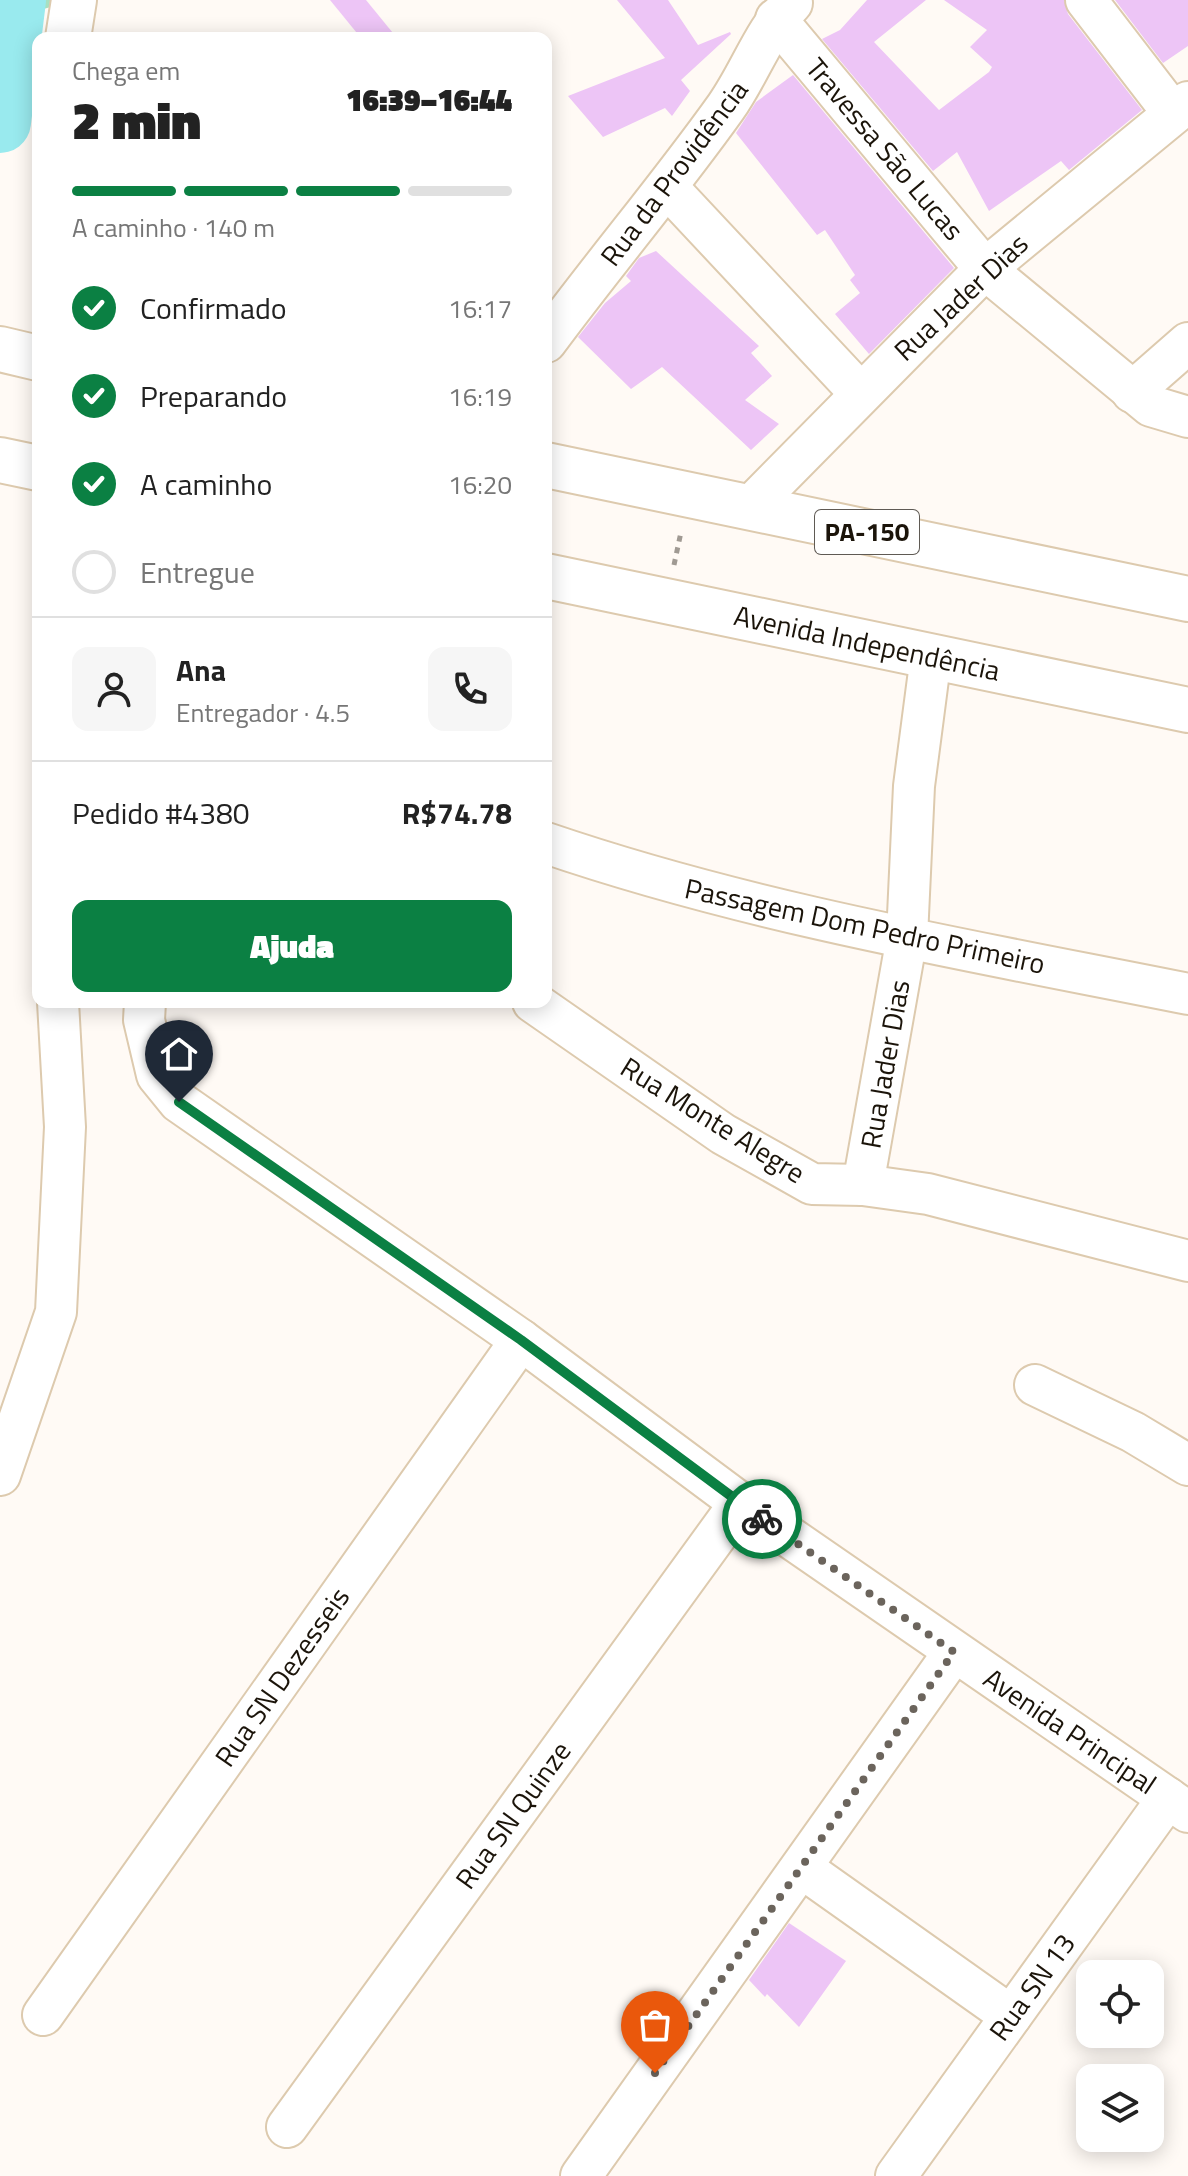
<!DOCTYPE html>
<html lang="pt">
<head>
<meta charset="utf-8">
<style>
	:root { --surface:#fff; --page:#f6f6f6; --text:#222; --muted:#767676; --line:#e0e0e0; --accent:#0b8043 }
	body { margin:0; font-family:"Titillium Web",sans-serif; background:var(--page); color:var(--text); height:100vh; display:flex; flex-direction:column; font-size:30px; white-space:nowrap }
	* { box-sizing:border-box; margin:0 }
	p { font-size:26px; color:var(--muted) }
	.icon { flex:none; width:44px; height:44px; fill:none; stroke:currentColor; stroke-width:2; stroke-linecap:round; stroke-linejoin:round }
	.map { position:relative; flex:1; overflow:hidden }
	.drawer { position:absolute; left:32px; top:32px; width:520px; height:976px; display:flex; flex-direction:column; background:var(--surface); border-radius:16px; box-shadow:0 4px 20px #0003 }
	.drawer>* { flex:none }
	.buttons { position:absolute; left:1076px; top:1960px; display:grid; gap:16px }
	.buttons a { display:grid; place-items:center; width:88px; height:88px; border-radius:16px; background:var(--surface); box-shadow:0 4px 20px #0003; font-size:40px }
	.pin { position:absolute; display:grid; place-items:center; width:68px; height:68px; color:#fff; margin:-82px -34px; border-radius:50% 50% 50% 0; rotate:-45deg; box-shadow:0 0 8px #0007 }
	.pin .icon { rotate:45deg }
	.courier { position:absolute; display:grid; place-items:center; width:80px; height:80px; margin:-40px; border:6px solid #0b8043; border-radius:50%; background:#fff; color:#222; box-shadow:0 2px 10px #0007 }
	.head em { font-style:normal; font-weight:800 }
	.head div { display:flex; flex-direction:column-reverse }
	.head { display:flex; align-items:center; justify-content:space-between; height:136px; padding:0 40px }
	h1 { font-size:52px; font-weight:800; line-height:60px }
	.bar { display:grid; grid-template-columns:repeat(4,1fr); gap:12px 8px; align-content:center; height:96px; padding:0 40px }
	.bar i { height:10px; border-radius:6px; background:var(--line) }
	.bar .active { background:var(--accent) }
	.bar p { grid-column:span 4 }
	.line { display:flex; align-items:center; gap:20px; padding:0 40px; border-top:2px solid var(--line) }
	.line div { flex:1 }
	.round { display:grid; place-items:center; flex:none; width:84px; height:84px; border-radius:16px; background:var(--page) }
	ol { padding:0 40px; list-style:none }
	li { display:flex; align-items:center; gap:24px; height:88px }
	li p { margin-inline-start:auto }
	li .icon { padding:8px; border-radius:50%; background:var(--accent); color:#fff; stroke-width:4 }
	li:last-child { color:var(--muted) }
	li i { width:44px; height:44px; border:4px solid var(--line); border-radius:50% }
	.primary-button { display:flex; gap:16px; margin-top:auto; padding:16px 40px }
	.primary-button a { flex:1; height:92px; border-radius:16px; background:var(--accent); color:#fff; font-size:32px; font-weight:800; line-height:92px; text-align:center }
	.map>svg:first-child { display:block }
	.green { fill:#a7e0c1 }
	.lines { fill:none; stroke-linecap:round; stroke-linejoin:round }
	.river { stroke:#99eaee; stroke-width:62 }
	.building { fill:#edc5f6 }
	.minor-casing { stroke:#ddcaae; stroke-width:44 }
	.major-casing { stroke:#ddcaae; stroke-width:48 }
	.path { stroke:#a09a93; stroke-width:5; stroke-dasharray:6 6; stroke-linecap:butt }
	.minor { stroke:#fff; stroke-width:40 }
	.major { stroke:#fff; stroke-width:44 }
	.done { stroke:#6b645c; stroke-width:8; stroke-dasharray:0 14.4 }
	.route { stroke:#0b8043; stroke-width:10 }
	.labels { text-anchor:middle; stroke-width:6; stroke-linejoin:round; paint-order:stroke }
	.shield { fill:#fff; stroke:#5f5a54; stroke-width:2 }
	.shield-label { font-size:26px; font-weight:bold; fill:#1b140a }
	.street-label { font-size:28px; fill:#1b140a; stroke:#fff }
</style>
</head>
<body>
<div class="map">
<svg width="1188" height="2176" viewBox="0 0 1188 2176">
	<rect width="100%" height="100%" fill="#fffaf5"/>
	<polygon class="green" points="0,0 76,0 0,21"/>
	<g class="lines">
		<polyline class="river" points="0,122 15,0"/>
	</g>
	<g class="building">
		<polygon points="330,0 366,0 397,38 361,38"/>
		<polygon points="617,0 668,0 698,45 730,32 731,34 681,80 690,91 672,116 665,108 603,137 568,96 665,58"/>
		<polygon points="867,0 926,0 874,42 939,110 989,72 992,67 970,47 987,30 944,0 1064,0 1068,14 1142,110 1069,170 1061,161 989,211 957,152 933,171 822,39 840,30"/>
		<polygon points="1115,0 1188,0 1188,46 1163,63"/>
		<polygon points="793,75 954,268 869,354 835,314 860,293 850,280 855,275 825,230 817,235 736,133 756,102"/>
		<polygon points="656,251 759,346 751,353 772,376 745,400 779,424 751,450 662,367 631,389 578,337 605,303 631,281 626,276 639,258"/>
		<polygon points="789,1923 846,1961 799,2027 767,1994 765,1997 749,1980"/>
	</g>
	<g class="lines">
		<g class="minor-casing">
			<g id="minor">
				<polyline points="1086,0 1173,113"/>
				<polyline points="776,19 985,269 1151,406 1188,417"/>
				<polyline points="668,188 860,393"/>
				<path d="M546,342C605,262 669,187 726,107C750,73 763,32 792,3"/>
				<polyline points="1132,392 1188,343"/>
				<polyline points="749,508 985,269 1188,102"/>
				<path d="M546,843C754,914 973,951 1188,994"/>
				<polyline points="145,1002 144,1020 157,1075 179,1102 521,1340 740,1503 1188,1812"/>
				<polyline points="533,1002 723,1134 812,1184 863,1185 928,1194 1188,1261"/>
				<polyline points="863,1185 907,937 914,786 931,656"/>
				<polyline points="1035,1385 1133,1432 1188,1465"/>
				<polyline points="0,1475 56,1312 65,1127 58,1002"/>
				<polyline points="802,1868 1011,2016"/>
				<polyline points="43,2015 521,1340"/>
				<polyline points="287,2127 740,1503"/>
				<polyline points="581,2176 954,1652"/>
				<polyline points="896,2176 1168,1798"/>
			</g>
		</g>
		<g class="major-casing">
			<g id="major">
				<polyline points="68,38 74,0"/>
				<polyline points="0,349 38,358"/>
				<polyline points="0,460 38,468"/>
				<polyline points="546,465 1188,599"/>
				<polyline points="546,576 1188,710"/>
			</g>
		</g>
		<polyline class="path" points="674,565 681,532"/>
		<use href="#minor" class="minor"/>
		<use href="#major" class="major"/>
	</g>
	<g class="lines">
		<polyline class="done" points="655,2073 954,1652 762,1519"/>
		<polyline class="route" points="179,1102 521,1340 762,1519"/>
	</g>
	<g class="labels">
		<rect class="shield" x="815" y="510" width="104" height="44" rx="6"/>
		<g class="shield-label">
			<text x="867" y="541">PA-150</text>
		</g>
		<g class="street-label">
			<text transform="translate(885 149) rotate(50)" y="10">Travessa São Lucas</text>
			<text transform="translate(674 173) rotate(-53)" y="10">Rua da Providência</text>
			<text transform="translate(961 297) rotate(-43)" y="10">Rua Jader Dias</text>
			<text transform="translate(867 643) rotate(12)" y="10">Avenida Independência</text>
			<text transform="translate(865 926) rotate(12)" y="10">Passagem Dom Pedro Primeiro</text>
			<text transform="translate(885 1064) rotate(-80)" y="10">Rua Jader Dias</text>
			<text transform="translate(713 1120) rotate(32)" y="10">Rua Monte Alegre</text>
			<text transform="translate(282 1677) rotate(-55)" y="10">Rua SN Dezesseis</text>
			<text transform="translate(1070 1731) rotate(34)" y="10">Avenida Principal</text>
			<text transform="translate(513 1815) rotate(-54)" y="10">Rua SN Quinze</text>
			<text transform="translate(1032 1987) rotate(-54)" y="10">Rua SN 13</text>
		</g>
	</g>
</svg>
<div class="buttons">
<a><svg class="icon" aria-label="locate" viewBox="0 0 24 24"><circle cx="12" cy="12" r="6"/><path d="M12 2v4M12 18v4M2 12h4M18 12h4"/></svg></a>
<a><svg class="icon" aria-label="layers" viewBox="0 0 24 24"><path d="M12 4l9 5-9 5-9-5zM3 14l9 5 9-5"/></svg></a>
</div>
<div class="pin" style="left:655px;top:2073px;background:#ea580c"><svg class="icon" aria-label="bag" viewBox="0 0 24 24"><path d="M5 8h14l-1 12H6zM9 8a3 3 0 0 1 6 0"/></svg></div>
<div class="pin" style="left:179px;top:1102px;background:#1f2937"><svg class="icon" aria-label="home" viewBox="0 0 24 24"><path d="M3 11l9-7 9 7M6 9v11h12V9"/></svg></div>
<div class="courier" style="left:762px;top:1519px"><svg class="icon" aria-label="bike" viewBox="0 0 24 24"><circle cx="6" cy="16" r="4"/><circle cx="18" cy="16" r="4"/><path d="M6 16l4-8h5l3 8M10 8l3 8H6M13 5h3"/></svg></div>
<section class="drawer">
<div class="head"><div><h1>2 min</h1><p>Chega em</p></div><em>16:39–16:44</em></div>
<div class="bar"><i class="active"></i><i class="active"></i><i class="active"></i><i></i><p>A caminho · 140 m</p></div>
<ol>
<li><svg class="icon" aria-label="check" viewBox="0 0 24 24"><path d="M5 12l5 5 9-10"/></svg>Confirmado<p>16:17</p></li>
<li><svg class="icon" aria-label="check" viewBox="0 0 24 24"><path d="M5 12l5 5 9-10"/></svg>Preparando<p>16:19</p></li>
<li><svg class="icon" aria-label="check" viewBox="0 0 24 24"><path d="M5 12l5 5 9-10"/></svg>A caminho<p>16:20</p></li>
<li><i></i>Entregue</li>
</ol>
<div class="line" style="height:144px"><a class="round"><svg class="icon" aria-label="person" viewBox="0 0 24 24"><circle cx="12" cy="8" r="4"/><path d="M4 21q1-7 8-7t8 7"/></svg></a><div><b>Ana</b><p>Entregador · 4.5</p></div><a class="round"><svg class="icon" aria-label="phone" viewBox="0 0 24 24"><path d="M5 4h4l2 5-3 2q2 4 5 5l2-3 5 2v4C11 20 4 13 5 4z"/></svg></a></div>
<div class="line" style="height:104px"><div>Pedido #4380</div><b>R$74.78</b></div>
<div class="primary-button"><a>Ajuda</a></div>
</section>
</div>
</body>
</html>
